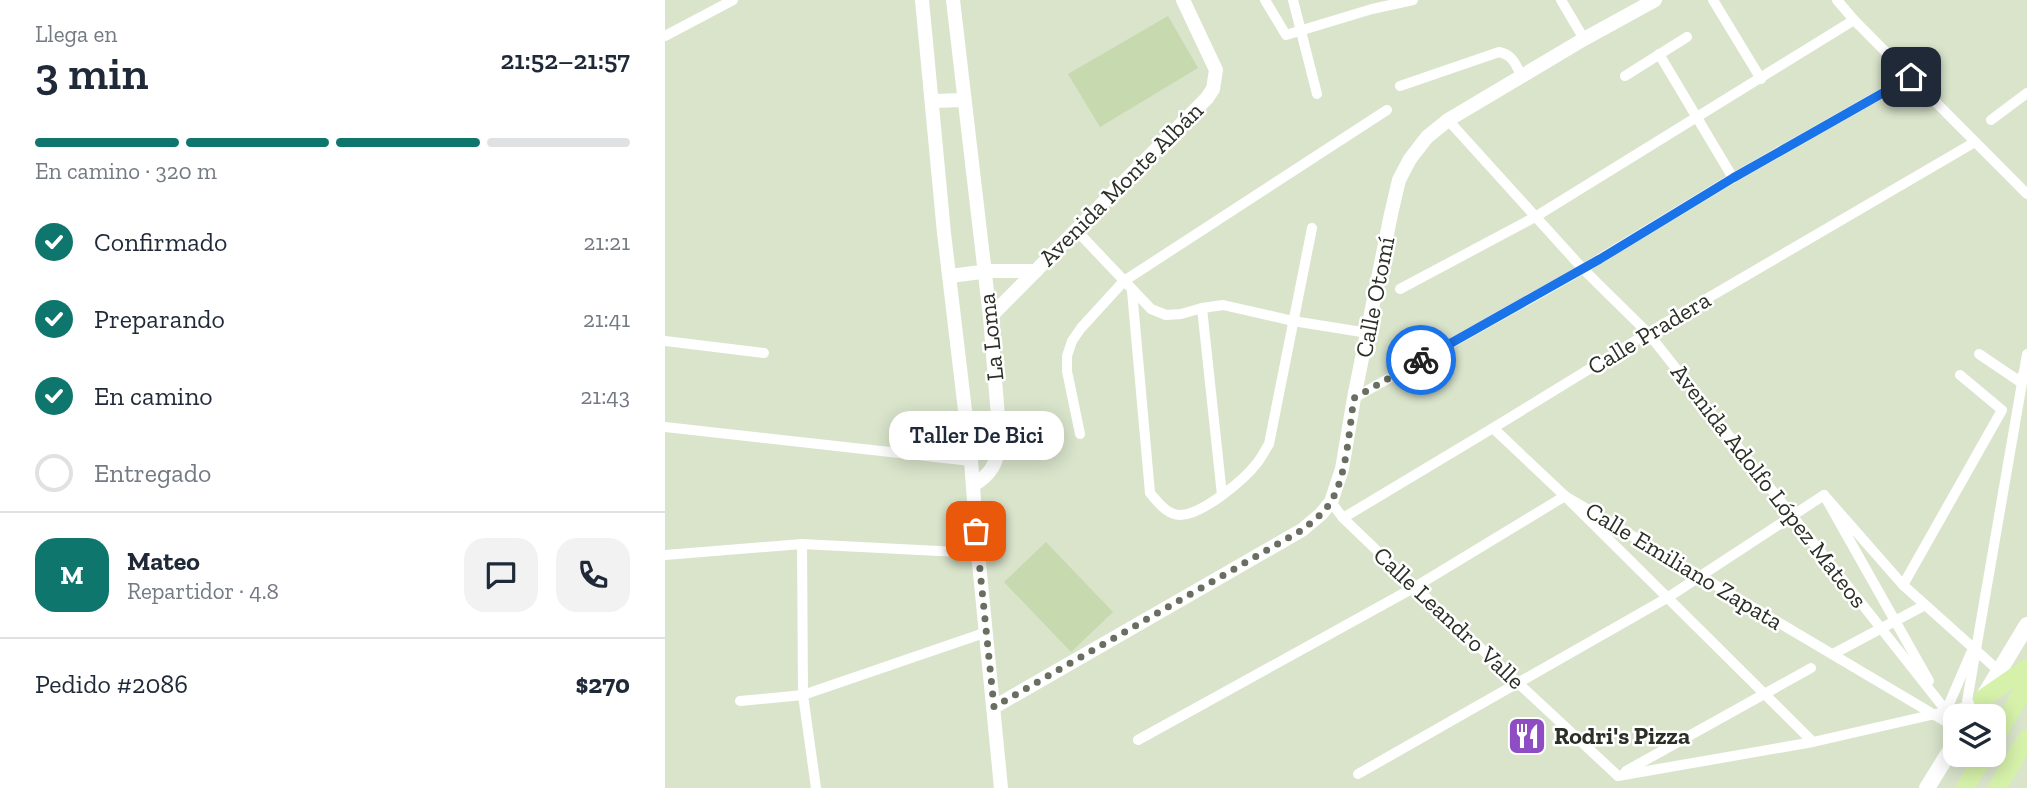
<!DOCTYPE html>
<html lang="es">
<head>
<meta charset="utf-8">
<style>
	:root { --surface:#fff; --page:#f2f2f3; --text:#1f2937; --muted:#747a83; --line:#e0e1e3; --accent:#0f766e }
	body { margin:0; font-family:"Zilla Slab",serif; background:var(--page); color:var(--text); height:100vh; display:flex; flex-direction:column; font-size:26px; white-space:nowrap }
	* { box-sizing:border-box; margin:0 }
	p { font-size:23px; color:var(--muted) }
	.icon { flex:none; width:38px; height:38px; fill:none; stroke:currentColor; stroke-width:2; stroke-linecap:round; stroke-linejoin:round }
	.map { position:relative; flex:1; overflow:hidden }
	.side { display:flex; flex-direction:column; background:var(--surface); width:665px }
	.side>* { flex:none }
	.controls { position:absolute; left:1278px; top:704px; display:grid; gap:14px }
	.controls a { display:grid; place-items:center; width:63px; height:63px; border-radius:14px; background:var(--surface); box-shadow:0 4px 18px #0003; font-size:35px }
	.pin { position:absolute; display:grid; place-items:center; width:60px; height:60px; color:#fff; margin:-30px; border-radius:14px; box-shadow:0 4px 10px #0006 }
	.courier { position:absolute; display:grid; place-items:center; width:70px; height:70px; margin:-35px; border:5px solid #1a73e8; border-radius:50%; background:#fff; color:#222; box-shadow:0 2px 9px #0007 }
	.bubble { position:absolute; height:49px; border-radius:21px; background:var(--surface); box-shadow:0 4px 18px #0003; font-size:23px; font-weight:600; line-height:49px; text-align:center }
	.overview em { font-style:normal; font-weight:600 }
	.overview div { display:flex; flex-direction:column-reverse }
	.overview { display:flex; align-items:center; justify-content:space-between; height:119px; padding:0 35px }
	h1 { font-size:46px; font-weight:600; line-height:52px }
	.bar { display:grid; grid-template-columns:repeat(4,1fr); gap:10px 7px; align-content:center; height:84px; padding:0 35px }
	.bar i { height:9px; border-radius:5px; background:var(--line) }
	.bar .selected { background:var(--accent) }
	.bar p { grid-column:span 4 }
	.line { display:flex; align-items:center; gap:18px; padding:0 35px; border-top:2px solid var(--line) }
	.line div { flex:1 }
	.round { display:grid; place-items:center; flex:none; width:74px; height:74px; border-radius:21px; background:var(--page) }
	ol { padding:0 35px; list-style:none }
	li { display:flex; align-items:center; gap:21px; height:77px }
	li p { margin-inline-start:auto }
	li .icon { padding:7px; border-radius:50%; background:var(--accent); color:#fff; stroke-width:4 }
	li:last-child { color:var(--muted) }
	li i { width:38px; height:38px; border:4px solid var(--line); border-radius:50% }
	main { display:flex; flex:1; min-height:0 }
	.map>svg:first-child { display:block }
	.green { fill:#c7d9af }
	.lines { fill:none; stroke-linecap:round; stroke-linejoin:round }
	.minor { stroke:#fff; stroke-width:10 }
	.tertiary { stroke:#fff; stroke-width:14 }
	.secondary { stroke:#fff; stroke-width:16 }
	.primary { stroke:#d6f1aa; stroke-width:18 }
	.done { stroke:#686e60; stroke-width:7; stroke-dasharray:0 12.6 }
	.route { stroke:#1a73e8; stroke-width:9 }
	.labels { text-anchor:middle; stroke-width:5; stroke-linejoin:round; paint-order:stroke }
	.street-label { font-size:24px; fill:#2b2f26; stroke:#fff }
	.poi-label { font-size:24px; font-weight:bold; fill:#2b2f26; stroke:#fff; text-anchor:start }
</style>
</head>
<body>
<main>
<section class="side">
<div class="overview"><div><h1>3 min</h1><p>Llega en</p></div><em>21:52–21:57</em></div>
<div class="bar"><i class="selected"></i><i class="selected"></i><i class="selected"></i><i></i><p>En camino · 320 m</p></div>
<ol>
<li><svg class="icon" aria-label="check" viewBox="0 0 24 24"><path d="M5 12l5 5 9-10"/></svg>Confirmado<p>21:21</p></li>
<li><svg class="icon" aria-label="check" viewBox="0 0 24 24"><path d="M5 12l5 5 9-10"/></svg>Preparando<p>21:41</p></li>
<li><svg class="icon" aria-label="check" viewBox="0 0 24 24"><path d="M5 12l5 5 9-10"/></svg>En camino<p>21:43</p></li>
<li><i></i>Entregado</li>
</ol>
<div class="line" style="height:126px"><b class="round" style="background:var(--accent);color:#fff">M</b><div><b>Mateo</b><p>Repartidor · 4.8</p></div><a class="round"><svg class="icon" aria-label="chat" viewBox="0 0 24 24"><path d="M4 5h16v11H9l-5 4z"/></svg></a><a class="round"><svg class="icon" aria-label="phone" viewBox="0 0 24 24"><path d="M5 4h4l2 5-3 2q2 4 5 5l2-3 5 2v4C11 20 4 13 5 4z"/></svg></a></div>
<div class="line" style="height:91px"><div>Pedido #2086</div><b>$270</b></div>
</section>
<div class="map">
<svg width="1362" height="788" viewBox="0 0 1362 788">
	<rect width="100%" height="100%" fill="#d9e4cb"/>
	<g class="green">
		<polygon points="503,16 533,68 435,127 403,74"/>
		<polygon points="381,542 448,612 406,652 339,582"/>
	</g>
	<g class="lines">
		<g class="minor">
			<polyline points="600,0 621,35 707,9 748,0"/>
			<polyline points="628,0 652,94"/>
			<polyline points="896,0 919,39"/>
			<polyline points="1048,0 1096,79"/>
			<polyline points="1172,0 1189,20 1362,194"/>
			<polyline points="0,36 68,0"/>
			<polyline points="994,54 1068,178"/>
			<polyline points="960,76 1022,37"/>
			<path d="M735,86L834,52C848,55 851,65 857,77"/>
			<polyline points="783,120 918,269 983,333 1290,722"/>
			<polyline points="1326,120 1362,93"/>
			<polyline points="411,230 486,309 501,315 516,314 537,308 558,305 628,321 703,333"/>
			<polyline points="735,289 870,217 1189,20"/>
			<path d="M467,291L485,493C493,502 502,515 515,515C537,515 579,480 592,463C597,457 600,450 604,444L647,228"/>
			<polyline points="537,308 557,495"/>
			<polyline points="0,341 99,353"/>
			<polyline points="1314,354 1354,381 1359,373"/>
			<polyline points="689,398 918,269 1068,178 1246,77"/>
			<polyline points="0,427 306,461"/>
			<polyline points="828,428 900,496 1148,742"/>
			<polyline points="415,434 402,371 402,356 407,341 416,328 459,281 722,110"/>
			<polyline points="666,502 678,518 750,587 953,776"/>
			<polyline points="678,518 828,428 983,333 1310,142"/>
			<polyline points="137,544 138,695 151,788"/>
			<polyline points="0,555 137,544 313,553"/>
			<polyline points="1238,585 1337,410 1295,375"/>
			<polyline points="1168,654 1260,605"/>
			<polyline points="1264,681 1159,495 1238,585 1334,671"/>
			<polyline points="75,701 138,695 322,632"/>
			<polyline points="1281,711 1306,653"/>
			<polyline points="1300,713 1362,354"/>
			<polyline points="473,740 750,587 900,496 1290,727"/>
			<polyline points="961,771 1146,668"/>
			<polyline points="693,774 1002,598 1159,495"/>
			<polyline points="953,776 1148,742 1314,704 1341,720"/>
		</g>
		<g class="tertiary">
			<polyline points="257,0 279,233 306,461 313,553 336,788"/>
			<path d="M288,0L325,317L335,442C332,463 326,475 308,485"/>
			<polyline points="267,101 299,100"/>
			<polyline points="285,276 324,271 371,271"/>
			<polyline points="325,317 542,98 548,89 551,70 518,0"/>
			<polyline points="329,707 637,530 656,514 666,502 677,469 689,398 726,214 734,180 745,159 762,137 783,120 919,39 990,0"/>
		</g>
		<g class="secondary">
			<polyline points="1307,716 1362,625"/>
			<polyline points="1262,788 1290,743"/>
		</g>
		<g class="primary">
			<polyline points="1317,699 1362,668"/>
			<polyline points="1328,741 1362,685"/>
			<polyline points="1300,788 1320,754"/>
			<polyline points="1332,788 1362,738"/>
		</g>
	</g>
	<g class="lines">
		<path class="done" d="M311,531L329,707L637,530C647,522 658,514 665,503C682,477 684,429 689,398L756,360"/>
		<polyline class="route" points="756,360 935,259 1068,178 1246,77"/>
	</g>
	<defs>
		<g id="restaurant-square" transform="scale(2.0125)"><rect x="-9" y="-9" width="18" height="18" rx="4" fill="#8e4dc3" stroke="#fff"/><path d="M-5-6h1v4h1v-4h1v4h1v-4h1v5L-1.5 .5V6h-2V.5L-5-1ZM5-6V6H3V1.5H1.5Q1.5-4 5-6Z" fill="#fff"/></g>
	</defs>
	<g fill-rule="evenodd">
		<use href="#restaurant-square" x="862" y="736"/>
	</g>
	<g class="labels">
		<g class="street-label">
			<text transform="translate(456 184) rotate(-45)" y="8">Avenida Monte Albán</text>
			<text transform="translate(710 297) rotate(-79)" y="8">Calle Otomí</text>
			<text transform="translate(984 333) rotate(-31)" y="8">Calle Pradera</text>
			<text transform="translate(326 337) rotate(-96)" y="8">La Loma</text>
			<text transform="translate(1104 486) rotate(52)" y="8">Avenida Adolfo López Mateos</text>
			<text transform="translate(1019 566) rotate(31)" y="8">Calle Emiliano Zapata</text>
			<text transform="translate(784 618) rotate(43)" y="8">Calle Leandro Valle</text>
		</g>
		<g class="poi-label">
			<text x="889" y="744">Rodri's Pizza</text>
		</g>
	</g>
</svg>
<div class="controls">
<a><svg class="icon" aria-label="layers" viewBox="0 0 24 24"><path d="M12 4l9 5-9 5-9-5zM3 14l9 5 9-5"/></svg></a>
</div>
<div class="pin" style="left:311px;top:531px;background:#ea580c"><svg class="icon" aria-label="bag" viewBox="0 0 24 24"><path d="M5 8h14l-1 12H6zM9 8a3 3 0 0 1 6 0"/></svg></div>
<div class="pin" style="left:1246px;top:77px;background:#1f2937"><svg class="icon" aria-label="home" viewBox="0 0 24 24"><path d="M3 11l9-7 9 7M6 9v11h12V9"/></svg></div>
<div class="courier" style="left:756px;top:360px"><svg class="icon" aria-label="bike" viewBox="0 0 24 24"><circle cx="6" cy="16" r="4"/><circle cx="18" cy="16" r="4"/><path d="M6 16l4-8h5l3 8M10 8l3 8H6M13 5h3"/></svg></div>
<div class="bubble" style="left:224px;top:411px;width:175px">Taller De Bici</div>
</div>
</main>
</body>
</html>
